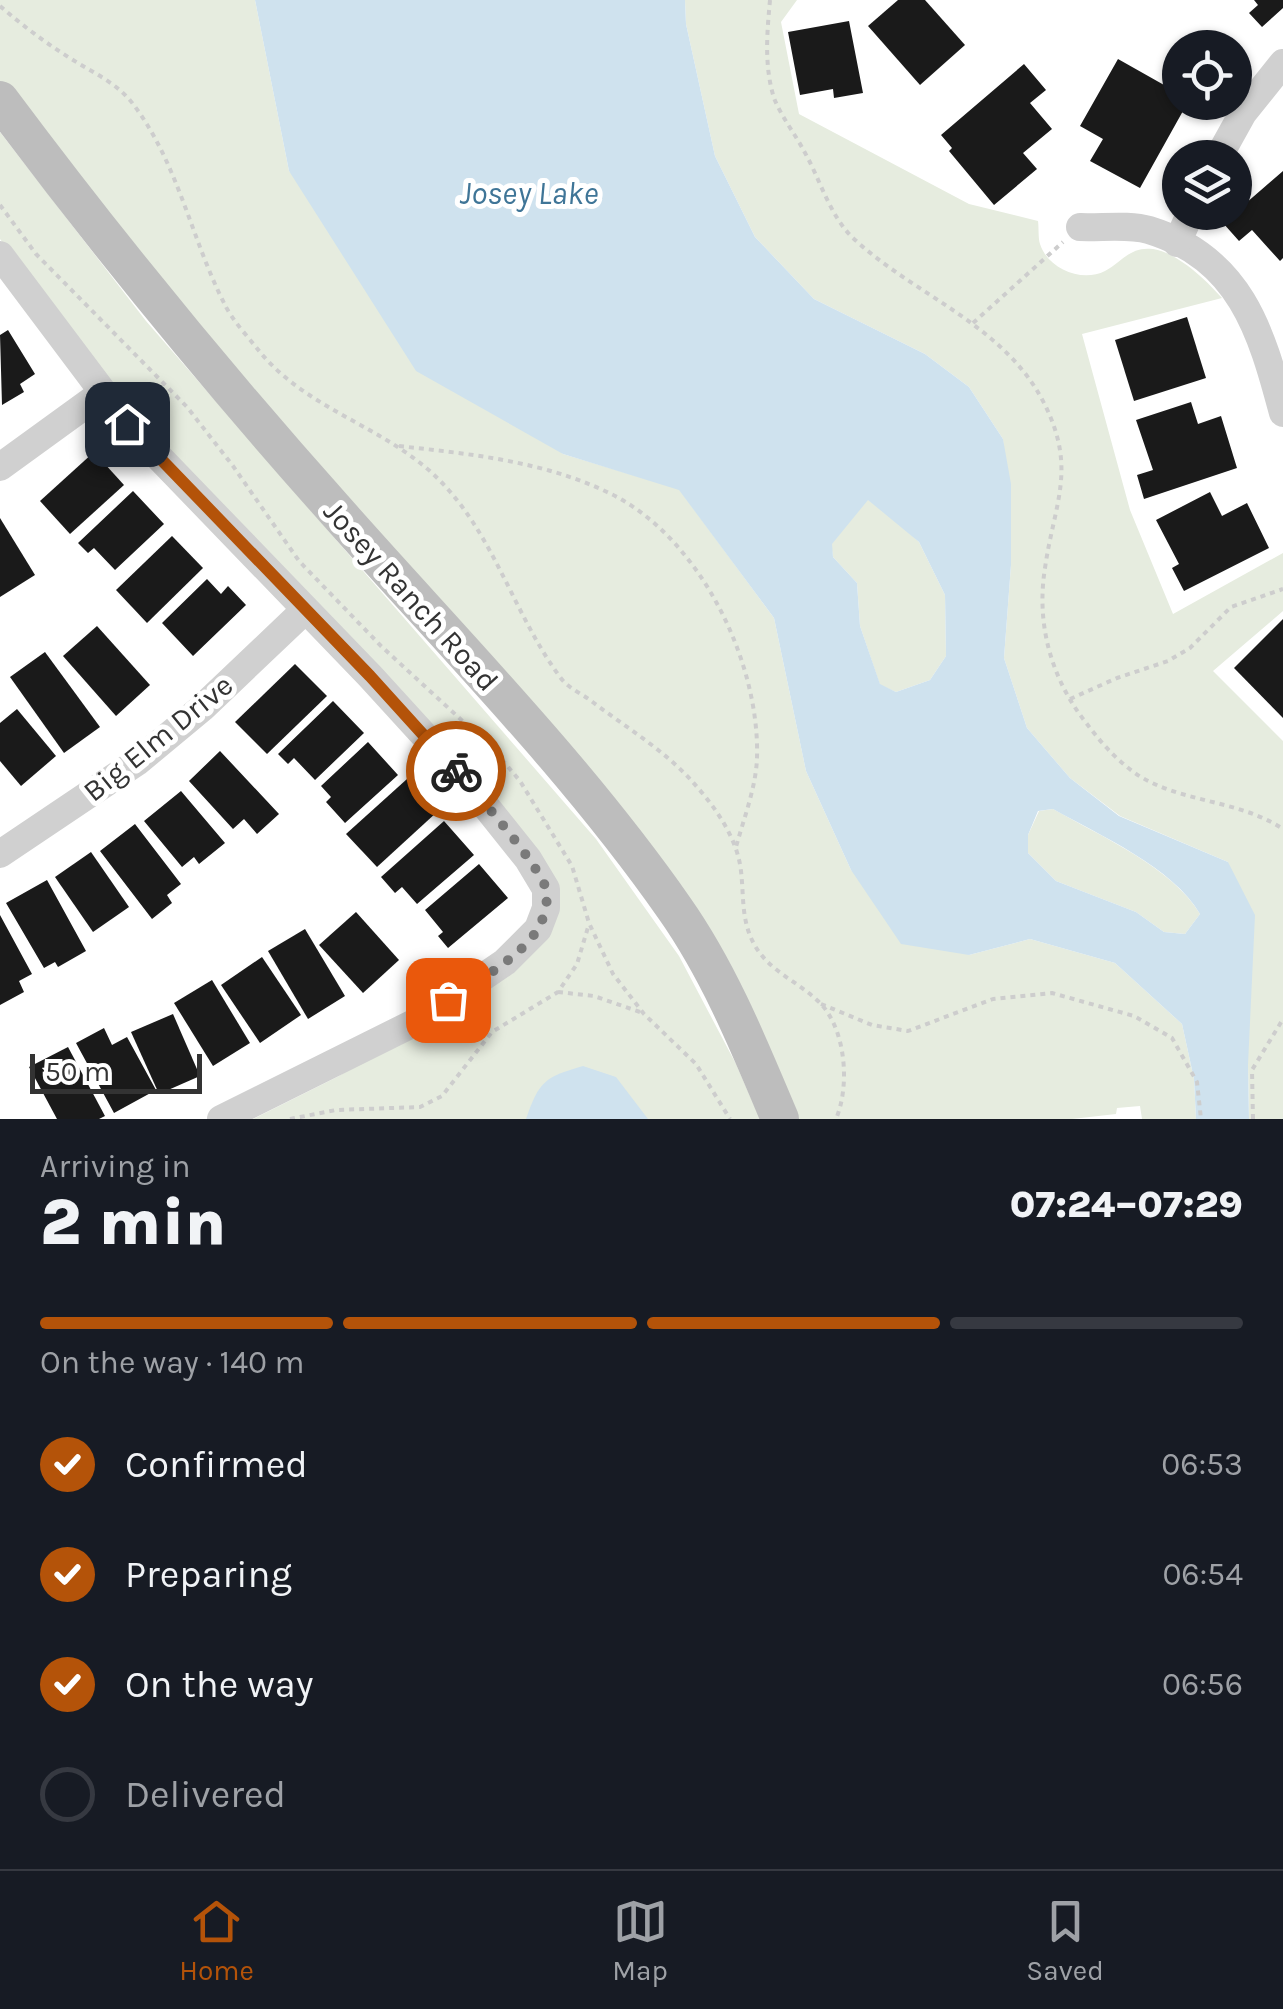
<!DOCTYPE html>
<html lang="en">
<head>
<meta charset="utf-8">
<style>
	:root { --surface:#171b24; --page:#242831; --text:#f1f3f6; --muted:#9ea1a6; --line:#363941; --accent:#b45309 }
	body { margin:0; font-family:Karla,sans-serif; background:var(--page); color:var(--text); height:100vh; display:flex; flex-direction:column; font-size:38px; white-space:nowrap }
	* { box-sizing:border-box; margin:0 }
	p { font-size:32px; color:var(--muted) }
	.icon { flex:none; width:55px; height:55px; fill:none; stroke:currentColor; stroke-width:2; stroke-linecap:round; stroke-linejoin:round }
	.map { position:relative; height:1119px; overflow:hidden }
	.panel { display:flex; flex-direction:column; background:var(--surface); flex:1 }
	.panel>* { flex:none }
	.tools { position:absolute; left:1162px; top:30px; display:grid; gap:20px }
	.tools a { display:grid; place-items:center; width:90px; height:90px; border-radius:50%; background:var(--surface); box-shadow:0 2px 8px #0004; font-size:50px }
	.scale { position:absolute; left:30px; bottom:25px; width:172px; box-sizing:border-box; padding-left:10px; border:5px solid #333; border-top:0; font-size:28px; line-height:35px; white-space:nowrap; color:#333; -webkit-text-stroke:8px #fff; paint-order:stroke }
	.pin { position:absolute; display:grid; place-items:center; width:85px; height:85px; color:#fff; margin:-42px; border-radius:20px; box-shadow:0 5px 15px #0006 }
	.courier { position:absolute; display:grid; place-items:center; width:100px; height:100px; margin:-50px; border:8px solid #b45309; border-radius:50%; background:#fff; color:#222; box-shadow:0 2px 12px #0007 }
	.headline em { font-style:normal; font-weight:800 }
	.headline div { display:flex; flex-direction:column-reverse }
	.headline { display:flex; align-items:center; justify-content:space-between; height:170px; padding:0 40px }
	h1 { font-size:65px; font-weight:800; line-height:75px }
	.bar { display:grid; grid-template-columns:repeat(4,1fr); gap:15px 10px; align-content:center; height:120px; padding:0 40px }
	.bar i { height:12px; border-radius:8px; background:var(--line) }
	.bar .current { background:var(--accent) }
	.bar p { grid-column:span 4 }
	ol { padding:0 40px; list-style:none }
	li { display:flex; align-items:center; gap:30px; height:110px }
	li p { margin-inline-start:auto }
	li .icon { padding:10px; border-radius:50%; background:var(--accent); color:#fff; stroke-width:4 }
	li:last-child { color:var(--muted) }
	li i { width:55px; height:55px; border:5px solid var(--line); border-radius:50% }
	.menu { display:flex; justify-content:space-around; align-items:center; height:140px; border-top:2px solid var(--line); background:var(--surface); font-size:28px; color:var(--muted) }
	.menu a { display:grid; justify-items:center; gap:5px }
	.menu .current { color:var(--accent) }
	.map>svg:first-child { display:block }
	.green { fill:#e6ecdf }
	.water { fill:#cfe2ee; fill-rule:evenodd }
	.building { fill:#1a1a1a }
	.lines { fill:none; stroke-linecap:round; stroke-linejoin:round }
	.path { stroke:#cdcdcd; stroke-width:4; stroke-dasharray:5 5; stroke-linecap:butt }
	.street { stroke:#d0d0d0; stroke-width:28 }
	.secondary { stroke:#bdbdbd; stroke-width:38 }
	.done { stroke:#7a7a7a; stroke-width:10; stroke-dasharray:0 18 }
	.route { stroke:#b45309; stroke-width:12 }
	.labels { text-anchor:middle; stroke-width:10; stroke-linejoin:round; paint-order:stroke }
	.street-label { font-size:30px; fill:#333; stroke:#fff }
	.water-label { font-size:32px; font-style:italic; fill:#3f7597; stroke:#fff }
</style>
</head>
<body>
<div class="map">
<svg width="1283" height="1119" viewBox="0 0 1283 1119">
	<rect width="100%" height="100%" fill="#fff"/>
	<g class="green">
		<polygon points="0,0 255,0 289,171 563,454 679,489 774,618 806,771 851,870 969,955 1030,939 1115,963 1182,1024 1194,1079 1196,1119 1142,1119 1140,1106 1117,1108 1116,1114 1072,1119 794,1119 749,1021 206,345 0,82"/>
		<path d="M685,0H797L781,22L799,114L969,204L1038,221C1039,228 1038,238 1040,244C1048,269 1082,283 1105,271C1122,262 1130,246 1153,249C1178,253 1206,280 1222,298L1082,334L1130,510L1173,614L1283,553V611L1213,671L1283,741V1119H1249L1248,1065L1228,862L1120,816L1070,778L1027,728L1004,658L1011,565L1003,439L969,387L925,354L814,299L755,237L715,156L686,24Z"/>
		<polygon points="0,132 146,321 596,839 679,956 736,1064 760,1119 253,1119 339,1076 464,1000 555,889 108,385 0,239"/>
		<polygon points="867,499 885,511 919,542 945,595 946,656 930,680 896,692 880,685 860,626 857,583 833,557 831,544"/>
		<path d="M1053,809C1100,836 1172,867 1200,914L1185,934L1164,932L1136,912L1056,881L1028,853V835L1039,811Z"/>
	</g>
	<g class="water">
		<path d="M255,0H685L686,24L715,156L755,237L814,299L925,354L969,387L1003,439L1011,484V565L1004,658L1027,728L1070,778L1119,816L1228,862L1255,915L1248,1065L1249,1119H1196L1194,1079L1182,1024L1115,963L1030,939L969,955L901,944L851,870L806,771L774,618L679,490L563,454L416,371L289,171ZM868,500L919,542L945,595L946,656L930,680L896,692L880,684L860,626L857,583L833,557L832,544ZM1053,809C1099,835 1173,867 1200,914L1185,934L1164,932L1136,912L1056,881L1028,853V835L1038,811Z"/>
		<path d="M583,1066L616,1077L648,1119H526C539,1081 545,1077 583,1066Z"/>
	</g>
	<g class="building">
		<polygon points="898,0 925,0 965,45 920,85 868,26"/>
		<polygon points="1254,0 1283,0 1283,8 1262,27 1249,13 1258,5"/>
		<polygon points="849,21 863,93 834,98 833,89 800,95 788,32"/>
		<polygon points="1118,59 1180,94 1180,102 1188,102 1140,188 1090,161 1103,139 1080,126"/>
		<polygon points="1024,64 1046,90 1030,103 1052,129 1023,153 1037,169 994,205 949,151 952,148 941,135"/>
		<polygon points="1283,171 1283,258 1280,261 1252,230 1239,241 1223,223"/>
		<polygon points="1187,317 1206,378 1134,401 1115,340"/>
		<polygon points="8,330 35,374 20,384 24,392 2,405 0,335"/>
		<polygon points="1191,402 1198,424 1221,416 1237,468 1144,499 1137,475 1153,470 1136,420"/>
		<polygon points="94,452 124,485 70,534 40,501"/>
		<polygon points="133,491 164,524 115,570 94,548 88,553 78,543"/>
		<polygon points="1210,492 1222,516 1247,503 1269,548 1184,591 1172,568 1179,564 1156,520"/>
		<polygon points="0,518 35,575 0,597"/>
		<polygon points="172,536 203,568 147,623 116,590"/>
		<polygon points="207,579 221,594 228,586 246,605 193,656 162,623"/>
		<polygon points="1283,619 1283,718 1234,668"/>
		<polygon points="97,626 150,685 116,716 63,656"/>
		<polygon points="45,652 100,727 64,753 10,677"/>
		<polygon points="295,664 327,696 267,754 235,722"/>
		<polygon points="333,701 364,733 315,780 294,758 288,764 278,754"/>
		<polygon points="17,709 56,756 21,786 0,761 0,723"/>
		<polygon points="368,742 398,775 345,823 326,802 331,797 321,786"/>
		<polygon points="220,751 279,814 257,834 244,819 233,829 189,781"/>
		<polygon points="407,779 437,812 377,867 346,834"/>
		<polygon points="181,791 225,843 199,864 194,857 182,867 144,821"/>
		<polygon points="444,821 474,855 417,904 402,887 395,893 381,877"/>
		<polygon points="135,824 181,884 167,895 172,903 152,919 100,851"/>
		<polygon points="91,852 129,907 93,932 55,877"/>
		<polygon points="479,864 508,898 448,948 438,936 443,932 425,910"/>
		<polygon points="47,880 86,951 58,967 55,962 44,968 6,903"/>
		<polygon points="356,912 399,960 363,993 319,945"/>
		<polygon points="0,915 32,974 19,981 24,992 0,1005"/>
		<polygon points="305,929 345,996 308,1019 268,951"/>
		<polygon points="262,957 301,1015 260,1043 221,985"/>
		<polygon points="212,980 250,1043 213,1066 174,1003"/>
		<polygon points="173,1014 200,1076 159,1094 131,1032"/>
		<polygon points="104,1028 112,1045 127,1037 156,1090 114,1113 76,1043"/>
		<polygon points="68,1047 105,1116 99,1119 57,1119 29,1067"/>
	</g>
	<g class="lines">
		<g class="path">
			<path d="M770,0C767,33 764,66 774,98C781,116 795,134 804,151C820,179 829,214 852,237C914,296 1005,324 1045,405C1077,470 1054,504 1045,568C1036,624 1051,679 1087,724C1102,744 1120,764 1141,777C1185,803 1239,800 1283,829"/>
			<path d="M0,6C23,26 47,44 73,60C94,73 118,84 133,104C178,163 191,238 224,303C232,320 248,337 260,352C306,408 379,425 432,473C493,529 512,612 560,677C567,687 580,693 590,700C624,726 661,748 690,779C713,804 737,836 741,871C744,897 741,920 754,944C769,972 800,982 821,1004C846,1031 850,1086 836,1119"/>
			<polyline points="0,205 36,254 187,407 233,466 299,561 381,646 493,749 520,781 572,866 589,923 613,974 644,1014 696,1064 730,1119"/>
			<polyline points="973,323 1063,242"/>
			<path d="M399,446C470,454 542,461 607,492C698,534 760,660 757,758C756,787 744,818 736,847"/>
			<polyline points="1070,699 1117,678 1168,661 1190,648 1231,607 1283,589"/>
			<polyline points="558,992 594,996 640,1012"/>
			<polyline points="821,1004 872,1025 908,1031 993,999 1052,993 1134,1016 1172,1038 1197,1082 1201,1119"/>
			<polyline points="290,1119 336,1110 420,1107 442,1096 492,1032 558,992 577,964 589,924"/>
			<polyline points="1253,1119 1252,1070 1283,1019"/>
		</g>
		<g class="street">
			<polyline points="1218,158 1243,113 1283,63"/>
			<path d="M1080,227C1101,228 1129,224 1149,230C1240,258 1261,330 1283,413"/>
			<polyline points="1177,243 1191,212"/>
			<polyline points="0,255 127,424 370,676 464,779 528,859 546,889 546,908 538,929 505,962 420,1020 221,1119"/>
			<polyline points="0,467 102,393"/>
			<polyline points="0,854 137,762 202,708 305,610"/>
		</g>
		<path class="secondary" d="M0,100C106,242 218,379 336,511C451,641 576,767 675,909C720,973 750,1048 780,1119"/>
	</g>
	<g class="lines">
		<path class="done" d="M448,1000C476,982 523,956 539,927C544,918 549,899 546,889C540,866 475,791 456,771"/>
		<polyline class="route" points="127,424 370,676 456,771"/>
	</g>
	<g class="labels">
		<g class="street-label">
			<text transform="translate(411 596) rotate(48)" y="10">Josey Ranch Road</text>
			<text transform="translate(158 738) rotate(-39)" y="10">Big Elm Drive</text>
		</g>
		<g class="water-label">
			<text x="529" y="204">Josey Lake</text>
		</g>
	</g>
</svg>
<div class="tools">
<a><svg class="icon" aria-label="locate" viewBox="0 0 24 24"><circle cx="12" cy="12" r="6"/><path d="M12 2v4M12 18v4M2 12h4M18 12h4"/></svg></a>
<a><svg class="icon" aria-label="layers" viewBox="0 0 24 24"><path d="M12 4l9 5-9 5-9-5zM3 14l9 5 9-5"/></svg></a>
</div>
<div class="scale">50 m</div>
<div class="pin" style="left:448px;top:1000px;background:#ea580c"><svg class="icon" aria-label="bag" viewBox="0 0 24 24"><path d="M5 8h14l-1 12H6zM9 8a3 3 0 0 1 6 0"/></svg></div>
<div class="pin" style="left:127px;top:424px;background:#1f2937"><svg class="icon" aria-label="home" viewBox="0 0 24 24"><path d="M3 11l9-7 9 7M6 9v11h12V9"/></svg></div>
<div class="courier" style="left:456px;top:771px"><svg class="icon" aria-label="bike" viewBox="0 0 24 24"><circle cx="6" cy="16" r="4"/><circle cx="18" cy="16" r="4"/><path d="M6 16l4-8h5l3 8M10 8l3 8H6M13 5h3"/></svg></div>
</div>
<section class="panel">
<div class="headline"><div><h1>2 min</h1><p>Arriving in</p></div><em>07:24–07:29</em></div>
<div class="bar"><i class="current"></i><i class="current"></i><i class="current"></i><i></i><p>On the way · 140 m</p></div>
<ol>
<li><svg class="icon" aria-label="check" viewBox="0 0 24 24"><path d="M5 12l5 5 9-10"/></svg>Confirmed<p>06:53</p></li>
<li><svg class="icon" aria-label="check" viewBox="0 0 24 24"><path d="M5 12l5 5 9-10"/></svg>Preparing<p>06:54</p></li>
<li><svg class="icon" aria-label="check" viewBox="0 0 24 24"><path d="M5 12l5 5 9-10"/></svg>On the way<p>06:56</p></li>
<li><i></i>Delivered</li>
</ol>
</section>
<nav class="menu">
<a class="current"><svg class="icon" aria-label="home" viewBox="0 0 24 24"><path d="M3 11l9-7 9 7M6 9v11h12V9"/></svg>Home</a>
<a><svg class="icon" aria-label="map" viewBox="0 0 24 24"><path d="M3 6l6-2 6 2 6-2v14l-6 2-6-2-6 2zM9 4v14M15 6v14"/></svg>Map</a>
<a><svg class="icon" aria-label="saved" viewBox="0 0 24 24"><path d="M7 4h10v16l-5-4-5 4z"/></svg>Saved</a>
</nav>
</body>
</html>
